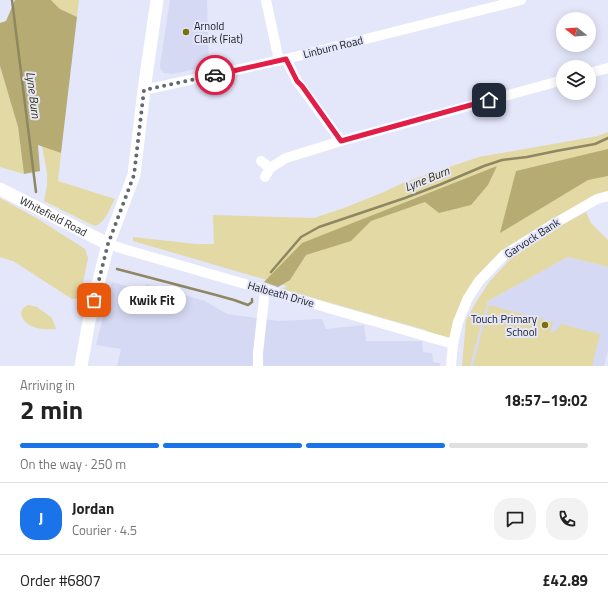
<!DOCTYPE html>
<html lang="en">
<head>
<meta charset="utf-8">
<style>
	:root { --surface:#fff; --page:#f2f2f2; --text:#222; --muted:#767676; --line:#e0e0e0; --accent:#1a73e8 }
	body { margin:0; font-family:"Titillium Web",sans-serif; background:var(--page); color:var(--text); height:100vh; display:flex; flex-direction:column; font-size:15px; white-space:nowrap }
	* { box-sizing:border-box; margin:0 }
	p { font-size:13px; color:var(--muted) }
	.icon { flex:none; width:22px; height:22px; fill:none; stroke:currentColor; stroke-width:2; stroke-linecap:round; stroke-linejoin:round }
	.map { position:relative; height:366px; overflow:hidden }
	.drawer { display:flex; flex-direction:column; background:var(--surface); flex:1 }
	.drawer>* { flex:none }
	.needle { width:26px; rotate:287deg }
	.tools { position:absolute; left:556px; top:12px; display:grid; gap:8px }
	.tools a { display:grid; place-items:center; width:40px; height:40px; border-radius:50%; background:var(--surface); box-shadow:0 2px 10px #0003; font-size:20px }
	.pin { position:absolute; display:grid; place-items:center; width:34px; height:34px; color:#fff; margin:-17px; border-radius:8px; box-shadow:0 2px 6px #0006 }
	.courier { position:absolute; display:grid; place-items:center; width:40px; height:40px; margin:-20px; border:3px solid #e11d48; border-radius:50%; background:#fff; color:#222; box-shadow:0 1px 5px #0007 }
	.bubble { position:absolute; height:28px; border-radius:14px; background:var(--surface); box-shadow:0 2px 10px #0003; font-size:13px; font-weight:700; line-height:28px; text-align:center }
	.headline em { font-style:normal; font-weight:700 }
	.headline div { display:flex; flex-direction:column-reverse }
	.headline { display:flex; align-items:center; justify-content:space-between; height:68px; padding:0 20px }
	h1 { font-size:26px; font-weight:700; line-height:30px }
	.bar { display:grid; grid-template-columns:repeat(4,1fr); gap:6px 4px; align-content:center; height:48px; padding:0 20px }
	.bar i { height:5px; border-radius:3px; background:var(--line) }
	.bar .selected { background:var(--accent) }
	.bar p { grid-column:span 4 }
	.line { display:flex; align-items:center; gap:10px; padding:0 20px; border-top:1px solid var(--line) }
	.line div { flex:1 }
	.round { display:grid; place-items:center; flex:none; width:42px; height:42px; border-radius:16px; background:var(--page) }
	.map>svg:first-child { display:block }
	.built { fill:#d6d9f3 }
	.green { fill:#e3d9a4 }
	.forest { fill:#b6ab73 }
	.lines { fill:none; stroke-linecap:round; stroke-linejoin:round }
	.stream { stroke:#8e8761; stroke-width:2.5 }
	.minor { stroke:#fff; stroke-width:10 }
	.major { stroke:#fff; stroke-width:13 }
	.done { stroke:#656772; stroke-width:4; stroke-dasharray:0 7.2 }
	.route { stroke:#e11d48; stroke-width:5 }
	.poi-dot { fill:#7e6f0d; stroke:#e4e6fa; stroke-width:1.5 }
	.labels { text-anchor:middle; stroke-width:4; stroke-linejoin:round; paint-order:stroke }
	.poi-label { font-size:11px; fill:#212229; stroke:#e4e6fa; text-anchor:start }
	.street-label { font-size:11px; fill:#212229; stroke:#e4e6fa }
	.water-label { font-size:12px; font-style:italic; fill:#3b3303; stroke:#e4e6fa }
</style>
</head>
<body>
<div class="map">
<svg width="608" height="366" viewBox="0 0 608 366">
	<rect width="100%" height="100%" fill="#e4e6fa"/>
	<g class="built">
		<polygon points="170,0 207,0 209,66 173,74 164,73 161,70 160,65"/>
		<polygon points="568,257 608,267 608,350 604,366 470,366 488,301"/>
		<polygon points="112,282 144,291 146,284 205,301 227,314 278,321 322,319 326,329 364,325 366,341 422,341 423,352 432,353 433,362 440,363 440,366 117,366 121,349 96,345"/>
	</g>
	<g class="green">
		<polygon points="51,0 79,0 77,17 60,9"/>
		<polygon points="0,66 18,127 24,174 0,167"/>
		<polygon points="608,132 608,196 504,255 479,281 453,344 425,330 282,289 287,286 133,241 133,237 196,244 214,244 213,215 314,218 344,208 384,192 405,182 479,157 598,136"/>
		<path d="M42,146L61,153L58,181L115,199C110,208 105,223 95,226L88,223L44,201L47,185V173Z"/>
		<polygon points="0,198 38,219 85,249 88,258 80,298 72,299 13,261 0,257"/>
		<polygon points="586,212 591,223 608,240 608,267 568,257 488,301 470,366 462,366 466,320 476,302 490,281 512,257 556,228"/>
		<path d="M28,305L37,307L52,318L56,329C48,330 34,329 28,324C24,321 22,318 21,313L23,308Z"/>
		<polygon points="489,305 553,322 550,333 558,329 561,324 600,334 592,366 473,366"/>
	</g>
	<g class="forest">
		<polygon points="15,0 51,0 60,9 77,17 61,153 38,145 40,171 24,174 18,127 0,66 0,23 6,21"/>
		<polygon points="608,149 608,176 588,180 500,233 516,171"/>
		<polygon points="497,166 488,185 471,205 439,213 425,202 371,221 351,241 306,255 290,280 278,287 264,282 302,243"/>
	</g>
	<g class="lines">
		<g class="stream">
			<polyline points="12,0 36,192"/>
			<polyline points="117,269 216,295 234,300 248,305 252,302 252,299"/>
			<polyline points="271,272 301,237 319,227 405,198 439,185 484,166 502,160 527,157 556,151 595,144 608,138"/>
		</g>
		<g class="minor">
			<polyline points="266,0 279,61"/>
			<polyline points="286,59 297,81 341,141"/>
			<polyline points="589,73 608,68"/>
			<polyline points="144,90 286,59 521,0"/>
			<polyline points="261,161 270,168 265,177"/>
			<polyline points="270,168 286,158 341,141 563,80"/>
			<polyline points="108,244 127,250 245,284 453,344"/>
			<polyline points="258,366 258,353 265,290"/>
			<polyline points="451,366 453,344 458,322 468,298 479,281 504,255 552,225 597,199 608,196"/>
		</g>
		<g class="major">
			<path id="s1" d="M0,189L108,244"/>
			<polyline points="81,366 89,321 108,244 134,175 144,90 157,0"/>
		</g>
	</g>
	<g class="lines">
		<polyline class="done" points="94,300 108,244 134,175 144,90 215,75"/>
		<polyline class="route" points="215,75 286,59 297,81 302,86 341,141 489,100"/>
	</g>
	<g class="poi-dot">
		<circle cx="186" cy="32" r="4"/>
		<circle cx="545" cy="325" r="4"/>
	</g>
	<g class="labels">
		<g class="poi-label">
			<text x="194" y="30">Arnold<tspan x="194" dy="13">Clark (Fiat)</tspan></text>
			<text x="537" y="323" text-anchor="end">Touch Primary<tspan x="537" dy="13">School</tspan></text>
		</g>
		<g class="street-label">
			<text transform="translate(333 47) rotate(-14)" y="4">Linburn Road</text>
			<text dy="4" stroke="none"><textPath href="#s1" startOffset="60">Whitefield Road</textPath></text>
			<text transform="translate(532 238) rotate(-33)" y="4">Garvock Bank</text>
			<text transform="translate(281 294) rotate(16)" y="4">Halbeath Drive</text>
		</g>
		<g class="water-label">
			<text transform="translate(33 95) rotate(83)" y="4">Lyne Burn</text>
			<text transform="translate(427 179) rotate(-22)" y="4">Lyne Burn</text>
		</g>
	</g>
</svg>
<div class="tools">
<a><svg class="needle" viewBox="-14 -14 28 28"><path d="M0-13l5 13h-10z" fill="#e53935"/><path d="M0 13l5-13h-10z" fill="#767676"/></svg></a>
<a><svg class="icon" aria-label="layers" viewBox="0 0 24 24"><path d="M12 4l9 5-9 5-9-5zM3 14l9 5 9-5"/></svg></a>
</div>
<div class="pin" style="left:94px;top:300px;background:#ea580c"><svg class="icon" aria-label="bag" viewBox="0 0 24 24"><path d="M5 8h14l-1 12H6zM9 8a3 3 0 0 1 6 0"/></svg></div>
<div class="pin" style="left:489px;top:100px;background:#1f2937"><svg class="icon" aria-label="home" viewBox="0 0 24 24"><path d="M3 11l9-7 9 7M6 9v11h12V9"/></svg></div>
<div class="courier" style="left:215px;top:75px"><svg class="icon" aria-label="car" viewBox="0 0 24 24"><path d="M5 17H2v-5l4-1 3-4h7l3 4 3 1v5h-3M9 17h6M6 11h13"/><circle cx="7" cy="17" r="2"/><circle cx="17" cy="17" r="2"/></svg></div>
<div class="bubble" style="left:118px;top:286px;width:68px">Kwik Fit</div>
</div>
<section class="drawer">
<div class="headline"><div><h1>2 min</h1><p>Arriving in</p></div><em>18:57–19:02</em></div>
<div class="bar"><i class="selected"></i><i class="selected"></i><i class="selected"></i><i></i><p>On the way · 250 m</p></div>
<div class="line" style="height:72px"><b class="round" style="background:var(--accent);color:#fff">J</b><div><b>Jordan</b><p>Courier · 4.5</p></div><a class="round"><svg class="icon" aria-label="chat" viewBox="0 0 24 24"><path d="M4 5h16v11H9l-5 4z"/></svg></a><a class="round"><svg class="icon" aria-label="phone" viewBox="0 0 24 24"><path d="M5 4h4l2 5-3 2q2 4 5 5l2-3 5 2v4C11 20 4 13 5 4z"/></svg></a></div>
<div class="line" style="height:52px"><div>Order #6807</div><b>£42.89</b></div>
</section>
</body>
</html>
